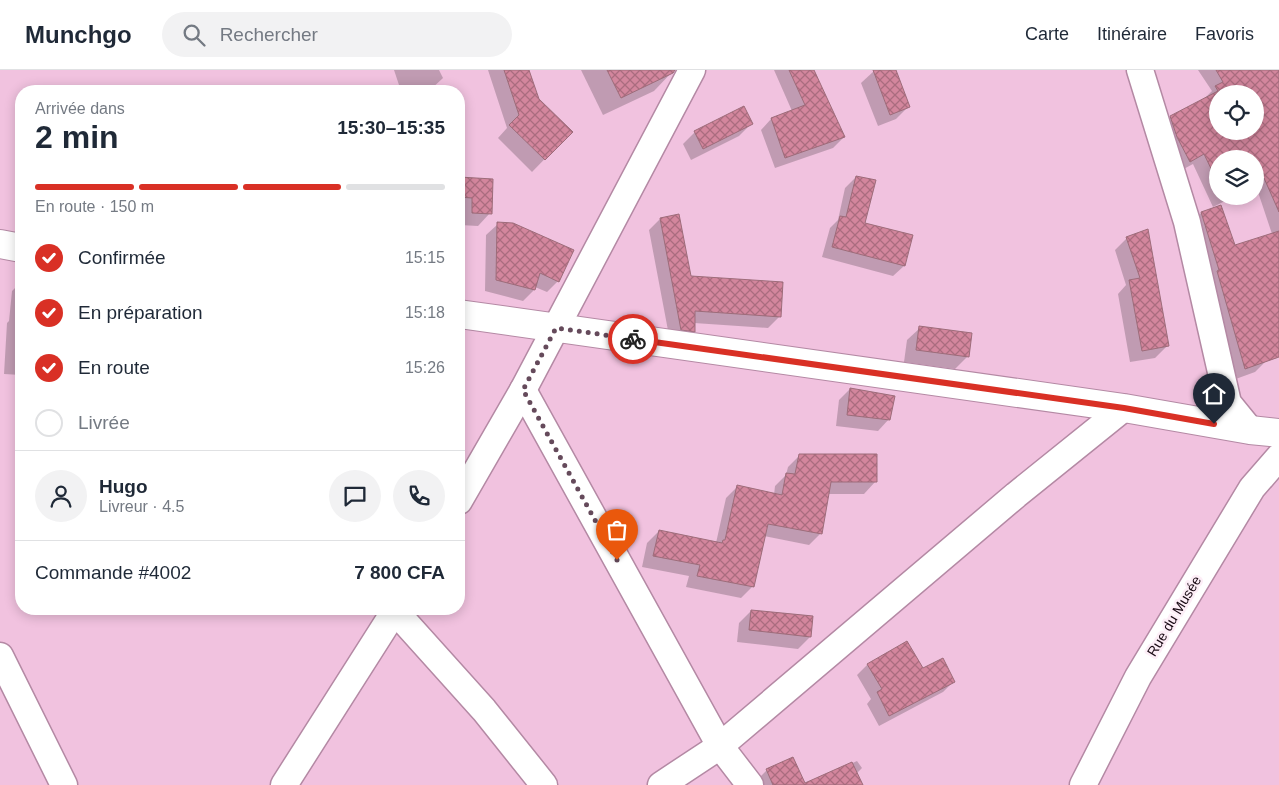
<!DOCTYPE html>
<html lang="fr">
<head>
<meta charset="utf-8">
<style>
	:root { --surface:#fff; --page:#f2f2f3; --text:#1f2937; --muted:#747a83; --line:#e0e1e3; --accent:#d93025 }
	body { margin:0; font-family:Helvetica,sans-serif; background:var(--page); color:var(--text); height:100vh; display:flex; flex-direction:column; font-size:19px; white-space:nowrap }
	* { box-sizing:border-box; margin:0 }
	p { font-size:16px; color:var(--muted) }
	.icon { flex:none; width:28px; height:28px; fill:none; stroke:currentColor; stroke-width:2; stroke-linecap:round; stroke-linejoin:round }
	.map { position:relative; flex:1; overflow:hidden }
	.side { position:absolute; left:15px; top:15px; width:450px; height:530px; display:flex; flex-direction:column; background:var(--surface); border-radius:20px; box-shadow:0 2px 12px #0003 }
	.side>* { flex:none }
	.controls { position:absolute; left:1209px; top:15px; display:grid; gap:10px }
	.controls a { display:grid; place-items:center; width:55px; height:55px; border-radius:50%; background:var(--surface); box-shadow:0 2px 12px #0003; font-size:25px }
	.pin { position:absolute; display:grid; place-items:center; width:42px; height:42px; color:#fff; margin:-51px -21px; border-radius:50% 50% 50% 0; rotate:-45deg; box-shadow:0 0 5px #0007 }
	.pin .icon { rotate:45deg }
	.courier { position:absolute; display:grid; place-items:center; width:50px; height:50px; margin:-25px; border:4px solid #d93025; border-radius:50%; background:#fff; color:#222; box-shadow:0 1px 6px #0007 }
	.headline em { font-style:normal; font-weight:800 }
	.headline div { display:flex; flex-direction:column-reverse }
	.headline { display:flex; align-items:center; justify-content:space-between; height:85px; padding:0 20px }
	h1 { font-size:32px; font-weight:800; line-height:38px }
	.bar { display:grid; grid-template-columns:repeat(4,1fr); gap:8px 5px; align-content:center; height:60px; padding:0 20px }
	.bar i { height:6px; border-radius:4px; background:var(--line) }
	.bar .on { background:var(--accent) }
	.bar p { grid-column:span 4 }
	.line { display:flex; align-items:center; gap:12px; padding:0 20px; border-top:1px solid var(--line) }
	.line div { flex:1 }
	.round { display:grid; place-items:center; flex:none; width:52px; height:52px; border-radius:26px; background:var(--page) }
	ol { padding:0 20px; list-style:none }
	li { display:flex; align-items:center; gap:15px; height:55px }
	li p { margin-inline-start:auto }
	li .icon { padding:5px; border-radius:50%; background:var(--accent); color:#fff; stroke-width:4 }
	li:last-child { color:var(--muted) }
	li i { width:28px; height:28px; border:2px solid var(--line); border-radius:50% }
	header { display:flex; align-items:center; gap:30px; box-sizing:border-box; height:70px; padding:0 25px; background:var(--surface); border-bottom:1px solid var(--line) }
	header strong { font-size:24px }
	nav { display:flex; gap:28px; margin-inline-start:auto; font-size:18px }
	.search { width:350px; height:45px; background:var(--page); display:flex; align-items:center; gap:12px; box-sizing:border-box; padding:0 18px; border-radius:28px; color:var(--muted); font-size:19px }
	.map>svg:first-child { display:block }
	.shadow { fill:#0003; fill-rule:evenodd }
	.building { fill:url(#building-cross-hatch); stroke:#9d6c7a; fill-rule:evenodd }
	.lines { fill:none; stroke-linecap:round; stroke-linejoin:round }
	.minor-casing { stroke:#b489a4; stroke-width:29 }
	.tertiary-casing { stroke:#b489a4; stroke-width:30 }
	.minor { stroke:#fff; stroke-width:26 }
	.tertiary { stroke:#fff; stroke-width:28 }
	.done { stroke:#654a5b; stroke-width:5; stroke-dasharray:0 9 }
	.route { stroke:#d93025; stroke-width:6 }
	.labels { text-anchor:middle; stroke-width:5; stroke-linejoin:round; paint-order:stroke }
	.street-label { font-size:14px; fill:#190a14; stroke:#fdeef7 }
</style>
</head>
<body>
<header>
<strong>Munchgo</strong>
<div class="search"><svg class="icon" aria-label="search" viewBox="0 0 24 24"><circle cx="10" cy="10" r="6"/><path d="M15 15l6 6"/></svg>Rechercher</div>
<nav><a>Carte</a><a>Itinéraire</a><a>Favoris</a></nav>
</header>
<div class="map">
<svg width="1279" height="715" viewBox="0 0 1279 715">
	<defs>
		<pattern id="building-cross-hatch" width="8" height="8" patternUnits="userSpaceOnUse" patternTransform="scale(1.25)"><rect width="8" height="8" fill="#d3869d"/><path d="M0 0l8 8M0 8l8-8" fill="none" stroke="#aa6c7f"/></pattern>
	</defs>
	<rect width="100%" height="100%" fill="#f1c2df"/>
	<g class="shadow">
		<polygon points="394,0 439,0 443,8 429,21 401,21"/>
		<polygon points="488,0 528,0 538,30 571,62 532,102 498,68 507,58"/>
		<polygon points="581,0 674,0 654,21 603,45"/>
		<polygon points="774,0 813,0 844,67 833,78 775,98 761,60 771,49 792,41"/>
		<polygon points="876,0 894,0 908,37 896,49 878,56 861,13 874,1"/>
		<path d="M1198,0H1279V264L1266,291L1255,302L1233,310L1190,155L1201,143L1220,137L1234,177L1272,164L1258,122L1255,123V89H1218V126H1235L1213,137L1193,94L1178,102L1159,58L1171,47L1205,28L1212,21ZM1218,24H1255V61H1218Z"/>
		<polygon points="751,54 739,66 691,90 683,74 695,62"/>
		<polygon points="856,107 864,154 904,196 893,206 822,187 830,158 838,150 845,118"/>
		<polygon points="459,108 492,110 490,143 478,156 460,155"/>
		<polygon points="660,149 690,207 780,246 768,258 694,253 694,261 682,272 670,271 649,160"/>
		<polygon points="498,154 558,211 547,222 535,217 534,220 523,231 485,221 486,165"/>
		<polygon points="1127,168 1167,276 1155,288 1130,292 1118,224 1126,215 1115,180"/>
		<polygon points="21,212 21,305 4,304 7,253 9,251 12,221"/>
		<polygon points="920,258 967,287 955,299 904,292 907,270"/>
		<polygon points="850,319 889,349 878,361 836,356 839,330"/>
		<polygon points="800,385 875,412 864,424 828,424 821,463 809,475 764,466 753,516 741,528 686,517 689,506 642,497 647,473 659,461 716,473 726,428 738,416 774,425 775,416 786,405 788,397"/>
		<polygon points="751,541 810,567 798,579 737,572 739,553"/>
		<polygon points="906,573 922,600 954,611 943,622 879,656 867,634 871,629 857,605 867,595"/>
		<polygon points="857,691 862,698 856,704 862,715 804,715"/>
		<polygon points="767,700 804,715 762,715 759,708"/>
	</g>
	<g class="building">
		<polygon points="504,0 529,0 539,29 573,62 545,90 509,55 519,45"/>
		<polygon points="607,0 675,0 673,3 621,28"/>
		<polygon points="789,0 814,0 845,67 785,88 771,48 805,35"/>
		<polygon points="873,0 896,0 910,37 890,45"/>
		<path d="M1216,0H1279V142L1264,108L1255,112V89H1218V113L1204,84L1190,92L1177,67L1170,46L1218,21L1215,16L1223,12ZM1218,24H1255V61H1218Z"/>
		<polygon points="744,36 753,54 703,79 694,61"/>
		<polygon points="856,106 876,110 865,153 913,165 905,196 832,177 840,146 846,147"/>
		<polygon points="459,107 493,109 492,144 472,143 472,128 459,127"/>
		<polygon points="1221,135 1235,175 1279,161 1279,287 1245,299 1217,201 1219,200 1201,142"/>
		<polygon points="679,144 691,206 783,212 781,247 695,241 695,262 681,260 660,148"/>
		<polygon points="497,152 513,153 574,180 559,212 540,203 535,220 496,210"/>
		<polygon points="1148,159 1169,276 1142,281 1129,210 1140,208 1126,167"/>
		<polygon points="919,256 972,263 969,287 916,280"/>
		<polygon points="850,318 895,326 890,350 847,345"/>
		<polygon points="799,384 877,384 877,412 831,412 822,464 768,454 754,517 697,506 700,495 653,486 659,460 722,473 723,470 725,470 737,415 782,425 786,403 795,404"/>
		<polygon points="751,540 813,546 811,567 749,560"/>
		<polygon points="907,571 923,598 943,588 955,612 889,646 877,622 882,619 867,594"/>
		<polygon points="793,687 805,713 852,692 863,715 773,715 766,699"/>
	</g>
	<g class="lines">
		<g class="minor-casing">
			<g id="minor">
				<polyline points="1140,0 1187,152 1228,333 1250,360"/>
				<polyline points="523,320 720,676 750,715"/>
				<polyline points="459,431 523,320 692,0"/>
				<polyline points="395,541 484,640 544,715"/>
				<polyline points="0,586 64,715"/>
				<polyline points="284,715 396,539"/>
				<polyline points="661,715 720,676 1016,425 1124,338"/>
				<polyline points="1083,715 1138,607 1252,418 1279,387"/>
			</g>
		</g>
		<g class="tertiary-casing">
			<g id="tertiary">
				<polyline points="0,174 21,178"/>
				<polyline points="459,244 1124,338 1250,360 1279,363"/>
			</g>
		</g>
		<use href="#minor" class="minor"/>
		<use href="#tertiary" class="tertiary"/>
	</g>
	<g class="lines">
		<polyline class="done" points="617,490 523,320 556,258 633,269"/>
		<polyline class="route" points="633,269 1124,338 1214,354"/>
	</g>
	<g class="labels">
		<g class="street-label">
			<text transform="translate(1174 546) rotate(-59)" y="5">Rue du Musée</text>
		</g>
	</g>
</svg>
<div class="controls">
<a><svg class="icon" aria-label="locate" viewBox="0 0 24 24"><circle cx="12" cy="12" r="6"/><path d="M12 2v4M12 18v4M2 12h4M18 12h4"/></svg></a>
<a><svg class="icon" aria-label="layers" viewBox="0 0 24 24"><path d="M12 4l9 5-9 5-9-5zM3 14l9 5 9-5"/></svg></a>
</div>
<div class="pin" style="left:617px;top:490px;background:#ea580c"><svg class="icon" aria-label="bag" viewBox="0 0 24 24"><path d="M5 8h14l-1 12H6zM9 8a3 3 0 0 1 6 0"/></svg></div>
<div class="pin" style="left:1214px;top:354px;background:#1f2937"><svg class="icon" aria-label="home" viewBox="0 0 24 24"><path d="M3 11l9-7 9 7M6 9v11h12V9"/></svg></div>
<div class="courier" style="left:633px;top:269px"><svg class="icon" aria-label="bike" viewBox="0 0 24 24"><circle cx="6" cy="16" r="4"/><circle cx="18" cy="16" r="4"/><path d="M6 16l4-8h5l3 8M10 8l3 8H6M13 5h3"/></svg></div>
<section class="side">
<div class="headline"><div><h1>2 min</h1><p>Arrivée dans</p></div><em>15:30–15:35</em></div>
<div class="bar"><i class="on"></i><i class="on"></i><i class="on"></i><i></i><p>En route · 150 m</p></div>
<ol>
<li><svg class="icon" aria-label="check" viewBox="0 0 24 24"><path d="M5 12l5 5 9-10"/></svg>Confirmée<p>15:15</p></li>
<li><svg class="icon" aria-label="check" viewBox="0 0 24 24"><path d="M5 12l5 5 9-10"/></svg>En préparation<p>15:18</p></li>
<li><svg class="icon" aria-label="check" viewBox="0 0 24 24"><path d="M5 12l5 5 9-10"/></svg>En route<p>15:26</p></li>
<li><i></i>Livrée</li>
</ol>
<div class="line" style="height:90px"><a class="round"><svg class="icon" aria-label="person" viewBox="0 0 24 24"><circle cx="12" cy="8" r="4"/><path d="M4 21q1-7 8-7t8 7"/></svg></a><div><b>Hugo</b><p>Livreur · 4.5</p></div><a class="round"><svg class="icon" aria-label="chat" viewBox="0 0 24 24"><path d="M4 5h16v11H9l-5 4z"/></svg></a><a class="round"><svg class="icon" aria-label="phone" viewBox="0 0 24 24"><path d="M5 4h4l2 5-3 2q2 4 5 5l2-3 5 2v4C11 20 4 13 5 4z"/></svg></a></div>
<div class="line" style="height:65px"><div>Commande #4002</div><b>7 800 CFA</b></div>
</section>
</div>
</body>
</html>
